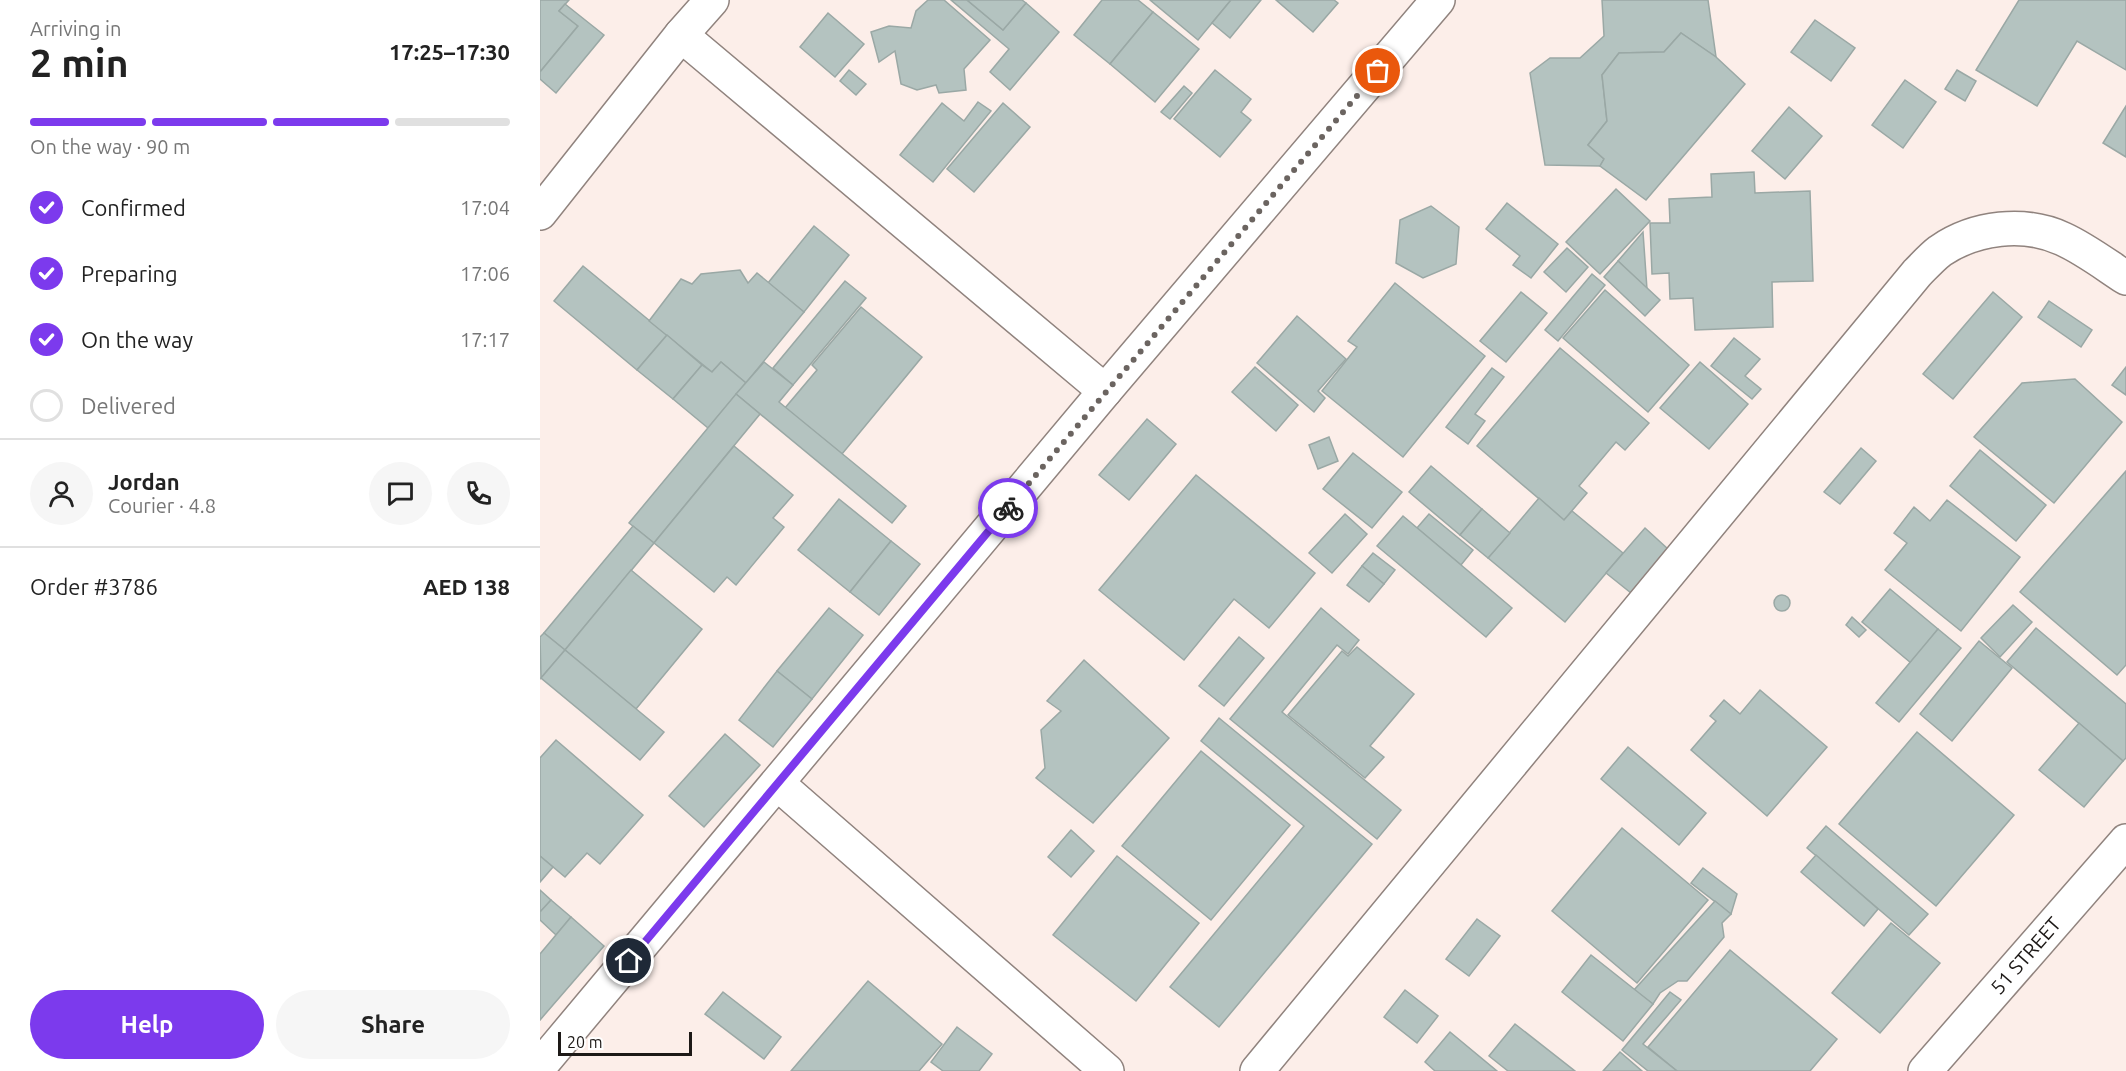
<!DOCTYPE html>
<html lang="en">
<head>
<meta charset="utf-8">
<style>
	:root { --surface:#fff; --page:#f6f6f6; --text:#222; --muted:#767676; --line:#e0e0e0; --accent:#7c3aed }
	body { margin:0; font-family:Ubuntu,sans-serif; background:var(--page); color:var(--text); height:100vh; display:flex; flex-direction:column; font-size:22px; white-space:nowrap }
	* { box-sizing:border-box; margin:0 }
	p { font-size:20px; color:var(--muted) }
	.icon { flex:none; width:33px; height:33px; fill:none; stroke:currentColor; stroke-width:2; stroke-linecap:round; stroke-linejoin:round }
	.map { position:relative; flex:1; overflow:hidden }
	.sheet { display:flex; flex-direction:column; background:var(--surface); width:540px }
	.sheet>* { flex:none }
	.scale { position:absolute; left:18px; bottom:15px; width:134px; box-sizing:border-box; padding-left:6px; border:3px solid #1d1917; border-top:0; font-size:16px; line-height:21px; white-space:nowrap; color:#1d1917; -webkit-text-stroke:4px #fff; paint-order:stroke }
	.pin { position:absolute; display:grid; place-items:center; width:51px; height:51px; color:#fff; margin:-26px; border:3px solid #fff; border-radius:50%; box-shadow:0 2px 6px #0007 }
	.courier { position:absolute; display:grid; place-items:center; width:60px; height:60px; margin:-30px; border:4px solid #7c3aed; border-radius:50%; background:#fff; color:#222; box-shadow:0 2px 8px #0007 }
	.head em { font-style:normal; font-weight:700 }
	.head div { display:flex; flex-direction:column-reverse }
	.head { display:flex; align-items:center; justify-content:space-between; height:102px; padding:0 30px }
	h1 { font-size:39px; font-weight:700; line-height:45px }
	.bar { display:grid; grid-template-columns:repeat(4,1fr); gap:9px 6px; align-content:center; height:72px; padding:0 30px }
	.bar i { height:8px; border-radius:4px; background:var(--line) }
	.bar .active { background:var(--accent) }
	.bar p { grid-column:span 4 }
	.line { display:flex; align-items:center; gap:15px; padding:0 30px; border-top:2px solid var(--line) }
	.line div { flex:1 }
	.round { display:grid; place-items:center; flex:none; width:63px; height:63px; border-radius:32px; background:var(--page) }
	ol { padding:0 30px; list-style:none }
	li { display:flex; align-items:center; gap:18px; height:66px }
	li p { margin-inline-start:auto }
	li .icon { padding:6px; border-radius:50%; background:var(--accent); color:#fff; stroke-width:4 }
	li:last-child { color:var(--muted) }
	li i { width:33px; height:33px; border:3px solid var(--line); border-radius:50% }
	.action { display:flex; gap:12px; margin-top:auto; padding:12px 30px }
	.action a { flex:1; height:69px; border-radius:36px; background:var(--accent); color:#fff; font-size:24px; font-weight:700; line-height:69px; text-align:center }
	.action a+a { background:var(--page); color:var(--text) }
	main { display:flex; flex:1; min-height:0 }
	.map>svg:first-child { display:block }
	.building { fill:#b4c3c0; stroke:#9aa8a5; stroke-width:1.5 }
	.lines { fill:none; stroke-linecap:round; stroke-linejoin:round }
	.minor-casing { stroke:#90837e; stroke-width:36 }
	.minor { stroke:#fff; stroke-width:33 }
	.done { stroke:#6b6460; stroke-width:6; stroke-dasharray:0 10.8 }
	.route { stroke:#7c3aed; stroke-width:8 }
	.labels { text-anchor:middle; stroke-width:5; stroke-linejoin:round; paint-order:stroke }
	.street-label { font-size:20px; fill:#1d1917; stroke:#fff }
</style>
</head>
<body>
<main>
<section class="sheet">
<div class="head"><div><h1>2 min</h1><p>Arriving in</p></div><em>17:25–17:30</em></div>
<div class="bar"><i class="active"></i><i class="active"></i><i class="active"></i><i></i><p>On the way · 90 m</p></div>
<ol>
<li><svg class="icon" aria-label="check" viewBox="0 0 24 24"><path d="M5 12l5 5 9-10"/></svg>Confirmed<p>17:04</p></li>
<li><svg class="icon" aria-label="check" viewBox="0 0 24 24"><path d="M5 12l5 5 9-10"/></svg>Preparing<p>17:06</p></li>
<li><svg class="icon" aria-label="check" viewBox="0 0 24 24"><path d="M5 12l5 5 9-10"/></svg>On the way<p>17:17</p></li>
<li><i></i>Delivered</li>
</ol>
<div class="line" style="height:108px"><a class="round"><svg class="icon" aria-label="person" viewBox="0 0 24 24"><circle cx="12" cy="8" r="4"/><path d="M4 21q1-7 8-7t8 7"/></svg></a><div><b>Jordan</b><p>Courier · 4.8</p></div><a class="round"><svg class="icon" aria-label="chat" viewBox="0 0 24 24"><path d="M4 5h16v11H9l-5 4z"/></svg></a><a class="round"><svg class="icon" aria-label="phone" viewBox="0 0 24 24"><path d="M5 4h4l2 5-3 2q2 4 5 5l2-3 5 2v4C11 20 4 13 5 4z"/></svg></a></div>
<div class="line" style="height:78px"><div>Order #3786</div><b>AED 138</b></div>
<div class="action"><a>Help</a><a>Share</a></div>
</section>
<div class="map">
<svg width="1586" height="1071" viewBox="0 0 1586 1071">
	<rect width="100%" height="100%" fill="#fceee9"/>
	<g class="building">
		<polygon points="0,0 29,0 19,11 38,26 0,72"/>
		<polygon points="388,0 404,0 450,40 424,69 426,90 399,93 396,85 377,90 361,84 355,51 339,62 331,32 349,26 371,28 376,11"/>
		<polygon points="411,0 427,0 463,30 486,3 519,32 470,90 450,72 469,49"/>
		<polygon points="427,0 482,0 486,3 463,30"/>
		<polygon points="562,0 598,0 613,12 570,64 534,35"/>
		<polygon points="610,0 691,0 658,40"/>
		<polygon points="691,0 721,0 690,38 672,23"/>
		<polygon points="736,0 794,0 798,3 773,32"/>
		<polygon points="1062,0 1168,0 1176,57 1141,33 1124,52 1079,53 1062,75 1067,121 1048,145 1064,159 1060,166 1005,165 990,73 1010,58 1040,58 1064,36"/>
		<polygon points="1479,0 1586,0 1586,70 1537,41 1497,106 1436,70"/>
		<polygon points="25,4 64,35 16,93 0,79 0,72 38,26 19,11"/>
		<polygon points="613,12 659,49 615,102 570,64"/>
		<polygon points="288,13 324,44 295,77 260,47"/>
		<polygon points="1275,20 1315,48 1291,81 1251,52"/>
		<polygon points="1141,33 1176,57 1205,84 1106,200 1060,166 1064,159 1048,145 1067,121 1062,75 1079,53 1124,52"/>
		<polygon points="309,70 326,84 316,95 300,81"/>
		<polygon points="675,70 711,99 701,112 711,120 680,157 634,119"/>
		<polygon points="1417,70 1436,81 1425,101 1405,89"/>
		<polygon points="1365,80 1396,102 1363,148 1332,125"/>
		<polygon points="644,86 652,93 630,119 621,112"/>
		<polygon points="438,102 451,111 393,182 360,155 402,103 424,121"/>
		<polygon points="463,103 490,127 434,192 407,169"/>
		<polygon points="1586,106 1586,157 1563,143"/>
		<polygon points="1249,107 1282,136 1245,179 1212,151"/>
		<polygon points="1214,172 1215,193 1270,191 1273,281 1232,282 1233,327 1155,330 1153,298 1130,299 1129,273 1112,274 1110,223 1130,223 1129,199 1172,197 1171,174"/>
		<polygon points="1076,189 1110,221 1060,274 1026,242"/>
		<polygon points="967,203 1018,244 991,278 973,265 980,256 946,229"/>
		<polygon points="891,206 919,227 916,264 883,278 856,263 860,220"/>
		<polygon points="274,226 309,255 264,312 228,283"/>
		<polygon points="1103,232 1107,289 1078,261"/>
		<polygon points="1027,248 1048,267 1026,292 1004,272"/>
		<polygon points="1078,261 1120,300 1105,316 1064,277"/>
		<polygon points="43,266 127,335 97,370 14,301"/>
		<polygon points="200,270 208,283 217,273 264,312 206,383 181,362 172,372 109,321 141,279 152,284 161,274"/>
		<polygon points="1052,274 1065,285 1018,341 1005,330"/>
		<polygon points="305,281 326,298 253,385 233,368"/>
		<polygon points="855,283 945,356 863,457 782,391 817,347 808,341"/>
		<polygon points="1065,290 1149,365 1108,412 1023,338"/>
		<polygon points="981,292 1007,313 966,362 940,341"/>
		<polygon points="1453,292 1482,317 1413,399 1383,374"/>
		<polygon points="1509,301 1552,330 1541,347 1498,317"/>
		<polygon points="321,307 382,357 302,454 245,408 277,370 272,365"/>
		<polygon points="757,316 806,359 778,391 785,398 774,412 717,363"/>
		<polygon points="127,335 162,365 133,399 97,370"/>
		<polygon points="1194,338 1220,359 1205,376 1221,389 1212,399 1171,366"/>
		<polygon points="1020,348 1109,423 1085,450 1076,442 1039,486 1047,493 1024,520 937,446"/>
		<polygon points="181,362 206,383 168,428 133,399 162,365 172,372"/>
		<polygon points="224,362 253,385 239,402 366,506 352,523 196,394"/>
		<polygon points="1160,362 1208,404 1169,449 1120,408"/>
		<polygon points="715,367 758,405 736,431 692,392"/>
		<polygon points="1586,367 1586,395 1572,385"/>
		<polygon points="952,368 964,377 935,414 945,421 928,444 906,427"/>
		<polygon points="1535,379 1582,422 1514,503 1434,437 1482,383"/>
		<polygon points="196,394 220,414 114,543 89,523"/>
		<polygon points="607,419 636,444 589,500 559,475"/>
		<polygon points="789,437 798,461 778,469 769,445"/>
		<polygon points="194,446 253,495 233,518 244,527 196,585 187,577 174,592 114,543"/>
		<polygon points="1321,448 1336,461 1300,504 1284,492"/>
		<polygon points="1440,450 1506,505 1476,541 1410,486"/>
		<polygon points="813,453 862,492 832,528 783,489"/>
		<polygon points="891,466 942,509 920,535 869,492"/>
		<polygon points="1586,471 1586,665 1577,675 1480,592"/>
		<polygon points="656,475 775,573 729,628 694,599 644,660 559,590"/>
		<polygon points="999,498 1024,520 1032,511 1083,553 1025,622 948,558"/>
		<polygon points="299,499 351,541 310,592 258,550"/>
		<polygon points="1407,500 1480,557 1421,631 1345,570 1367,543 1354,533 1374,507 1390,521"/>
		<polygon points="942,509 970,533 948,558 920,535"/>
		<polygon points="805,514 827,534 792,573 769,553"/>
		<polygon points="889,514 933,550 921,565 877,528"/>
		<polygon points="863,516 972,608 946,637 837,546"/>
		<polygon points="93,526 114,543 25,650 4,633"/>
		<polygon points="1105,528 1128,549 1091,593 1066,573"/>
		<polygon points="351,541 380,564 339,615 310,592"/>
		<polygon points="833,553 855,570 844,584 822,566"/>
		<polygon points="822,566 844,584 829,602 807,585"/>
		<polygon points="91,570 162,629 96,709 25,650"/>
		<polygon points="1350,589 1398,629 1371,663 1322,622"/>
		<circle cx="1242" cy="603" r="8"/>
		<polygon points="1473,605 1492,622 1460,657 1441,638"/>
		<polygon points="289,608 323,635 272,699 237,671"/>
		<polygon points="781,608 819,640 808,654 797,645 742,712 861,810 837,839 690,719"/>
		<polygon points="1312,617 1326,630 1319,637 1306,625"/>
		<polygon points="1496,628 1586,704 1586,758 1583,761 1467,662"/>
		<polygon points="1398,629 1421,648 1359,722 1336,703"/>
		<polygon points="4,633 25,650 1,678 0,637"/>
		<polygon points="699,637 724,658 684,706 659,686"/>
		<polygon points="1439,641 1472,668 1412,741 1380,714"/>
		<polygon points="817,647 874,694 830,746 844,757 825,778 748,715 802,651 808,656"/>
		<polygon points="25,650 124,732 100,760 1,678"/>
		<polygon points="544,660 629,738 553,823 496,778 505,768 501,730 521,711 507,701"/>
		<polygon points="237,671 272,699 233,747 199,720"/>
		<polygon points="1220,690 1287,747 1227,816 1151,750 1176,721 1170,716 1184,700 1200,714"/>
		<polygon points="679,718 832,844 679,1027 630,987 764,826 661,741"/>
		<polygon points="1539,723 1583,761 1544,807 1499,770"/>
		<polygon points="1377,732 1474,815 1396,906 1299,824"/>
		<polygon points="185,734 220,765 164,827 129,796"/>
		<polygon points="16,740 103,815 60,864 47,853 25,877 0,856 0,758"/>
		<polygon points="1088,747 1166,813 1139,845 1061,779"/>
		<polygon points="661,751 750,825 671,920 582,846"/>
		<polygon points="1286,826 1388,914 1369,935 1267,848"/>
		<polygon points="1082,828 1168,900 1097,983 1012,911"/>
		<polygon points="531,830 554,851 531,877 508,857"/>
		<polygon points="1276,855 1338,909 1324,926 1261,872"/>
		<polygon points="0,856 13,867 0,882"/>
		<polygon points="577,856 659,923 596,1001 513,935"/>
		<polygon points="1163,868 1197,894 1191,914 1151,883"/>
		<polygon points="0,890 11,900 0,912"/>
		<polygon points="11,900 31,917 16,935 0,920 0,912"/>
		<polygon points="1175,901 1191,914 1182,923 1184,937 1147,981 1138,981 1120,993 1113,1004 1094,990"/>
		<polygon points="31,917 64,946 0,1020 0,954"/>
		<polygon points="937,919 960,936 929,976 906,959"/>
		<polygon points="1351,923 1400,963 1340,1033 1292,993"/>
		<polygon points="1190,950 1297,1039 1270,1071 1137,1071 1108,1047"/>
		<polygon points="1051,955 1113,1004 1083,1041 1022,992"/>
		<polygon points="328,981 402,1044 379,1071 251,1071"/>
		<polygon points="865,990 898,1016 877,1043 844,1017"/>
		<polygon points="183,992 241,1037 224,1059 165,1014"/>
		<polygon points="1130,992 1141,1000 1103,1044 1137,1071 1108,1071 1082,1050"/>
		<polygon points="975,1024 1035,1071 968,1071 949,1056"/>
		<polygon points="417,1027 452,1054 439,1071 403,1071 391,1062"/>
		<polygon points="910,1032 957,1071 895,1071 885,1062"/>
		<polygon points="1080,1052 1102,1071 1063,1071"/>
	</g>
	<g class="lines">
		<g class="minor-casing">
			<g id="minor">
				<polyline points="141,35 565,391"/>
				<polyline points="0,213 141,35 172,0"/>
				<polyline points="238,784 567,1071"/>
				<polyline points="0,1066 565,391 898,0"/>
				<path d="M717,1071L1377,273C1384,266 1392,257 1400,251C1435,227 1484,221 1523,239C1545,249 1566,265 1586,278"/>
				<path id="s1" d="M1385,1071L1586,841"/>
			</g>
		</g>
		<use href="#minor" class="minor"/>
	</g>
	<g class="lines">
		<polyline class="done" points="468,508 838,71"/>
		<polyline class="route" points="89,961 468,508"/>
	</g>
	<g class="labels">
		<g class="street-label">
			<text dy="7" stroke="none"><textPath href="#s1" startOffset="153">51 STREET</textPath></text>
		</g>
	</g>
</svg>
<div class="scale">20 m</div>
<div class="pin" style="left:838px;top:71px;background:#ea580c"><svg class="icon" aria-label="bag" viewBox="0 0 24 24"><path d="M5 8h14l-1 12H6zM9 8a3 3 0 0 1 6 0"/></svg></div>
<div class="pin" style="left:89px;top:961px;background:#1f2937"><svg class="icon" aria-label="home" viewBox="0 0 24 24"><path d="M3 11l9-7 9 7M6 9v11h12V9"/></svg></div>
<div class="courier" style="left:468px;top:508px"><svg class="icon" aria-label="bike" viewBox="0 0 24 24"><circle cx="6" cy="16" r="4"/><circle cx="18" cy="16" r="4"/><path d="M6 16l4-8h5l3 8M10 8l3 8H6M13 5h3"/></svg></div>
</div>
</main>
</body>
</html>
